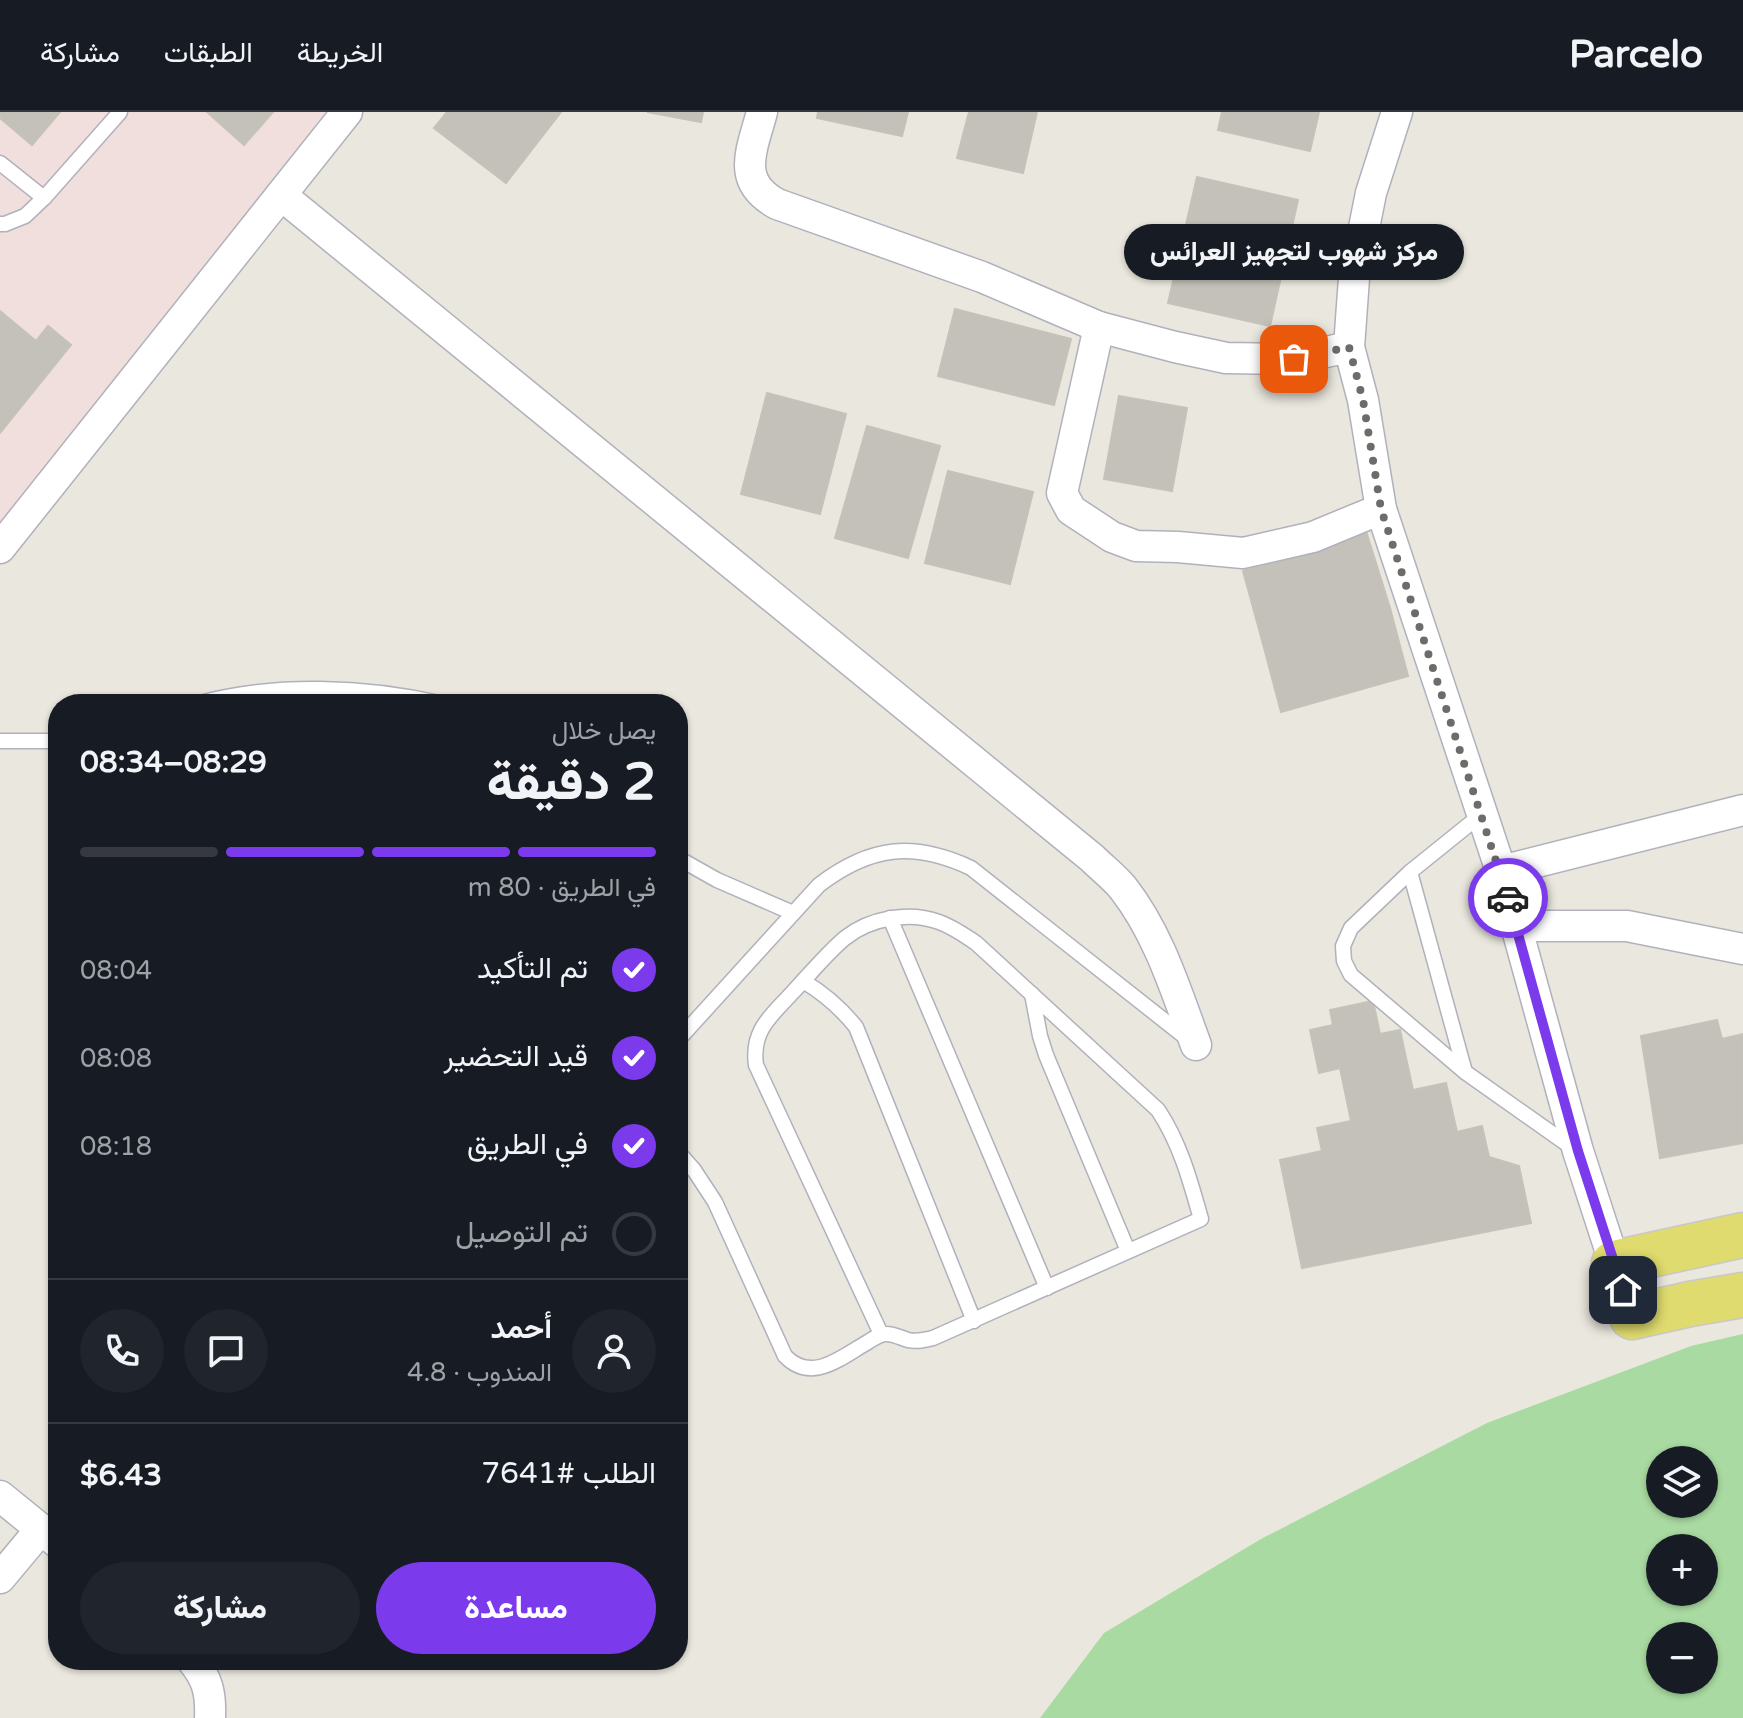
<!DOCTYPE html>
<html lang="ar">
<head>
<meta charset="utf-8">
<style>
	:root { --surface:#171b24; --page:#20242c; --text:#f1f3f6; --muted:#9ea1a6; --line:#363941; --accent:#7c3aed }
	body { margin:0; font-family:"Varela Round",Vazirmatn,sans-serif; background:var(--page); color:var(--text); direction:rtl; height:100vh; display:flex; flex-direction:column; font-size:30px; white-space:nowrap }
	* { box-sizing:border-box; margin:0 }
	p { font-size:26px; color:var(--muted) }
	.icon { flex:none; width:44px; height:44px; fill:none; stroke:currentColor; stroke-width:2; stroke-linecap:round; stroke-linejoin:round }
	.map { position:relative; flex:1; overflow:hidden; direction:ltr }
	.panel { position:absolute; left:48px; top:582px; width:640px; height:976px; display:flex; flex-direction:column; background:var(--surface); border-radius:32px; box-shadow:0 2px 6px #0004; direction:rtl }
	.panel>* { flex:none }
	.controls { position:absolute; left:1646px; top:1334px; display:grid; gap:16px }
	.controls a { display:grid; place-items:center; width:72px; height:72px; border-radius:50%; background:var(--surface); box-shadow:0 2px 6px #0004; font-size:40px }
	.pin { position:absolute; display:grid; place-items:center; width:68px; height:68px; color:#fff; margin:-34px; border-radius:16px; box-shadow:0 4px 12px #0006 }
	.courier { position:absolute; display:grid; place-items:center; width:80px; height:80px; margin:-40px; border:6px solid #7c3aed; border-radius:50%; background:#fff; color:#222; box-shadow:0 2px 10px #0007 }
	.bubble { position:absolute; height:56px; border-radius:28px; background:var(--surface); box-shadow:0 2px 6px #0004; font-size:26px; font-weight:800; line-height:56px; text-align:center; direction:rtl }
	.headline em { font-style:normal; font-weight:800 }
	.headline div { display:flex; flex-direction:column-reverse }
	.headline { display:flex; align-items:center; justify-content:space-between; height:136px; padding:0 32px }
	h1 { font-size:52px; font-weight:800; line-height:60px }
	.bar { display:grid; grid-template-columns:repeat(4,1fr); gap:12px 8px; align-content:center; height:96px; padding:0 32px }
	.bar i { height:10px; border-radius:6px; background:var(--line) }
	.bar .active { background:var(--accent) }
	.bar p { grid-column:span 4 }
	.line { display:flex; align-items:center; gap:20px; padding:0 32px; border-top:2px solid var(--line) }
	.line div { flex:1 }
	.round { display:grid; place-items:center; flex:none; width:84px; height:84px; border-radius:42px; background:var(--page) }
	ol { padding:0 32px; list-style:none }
	li { display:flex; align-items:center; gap:24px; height:88px }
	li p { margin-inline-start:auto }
	li .icon { padding:8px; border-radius:50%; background:var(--accent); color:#fff; stroke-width:4 }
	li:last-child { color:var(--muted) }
	li i { width:44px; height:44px; border:4px solid var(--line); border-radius:50% }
	.cta { display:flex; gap:16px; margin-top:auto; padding:16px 32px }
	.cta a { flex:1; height:92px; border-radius:48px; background:var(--accent); color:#fff; font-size:32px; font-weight:800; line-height:92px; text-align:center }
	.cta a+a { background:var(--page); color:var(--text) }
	header { display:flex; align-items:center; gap:48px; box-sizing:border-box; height:112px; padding:0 40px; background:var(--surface); border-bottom:2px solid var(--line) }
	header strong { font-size:38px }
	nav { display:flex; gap:44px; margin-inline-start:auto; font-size:28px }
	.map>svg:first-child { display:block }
	.medical { fill:#f0dfdc }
	.green { fill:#a9daa1; fill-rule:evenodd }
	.building { fill:#c3c1b9; stroke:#c5c3b8; stroke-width:2 }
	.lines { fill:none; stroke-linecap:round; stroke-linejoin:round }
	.service-casing { stroke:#b1b1bc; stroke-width:17 }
	.minor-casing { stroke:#b1b1bc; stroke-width:33 }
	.primary-casing { stroke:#c8c8c8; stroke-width:47 }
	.service { stroke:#fff; stroke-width:14 }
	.minor { stroke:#fff; stroke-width:30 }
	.primary { stroke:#dfdb6e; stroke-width:44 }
	.done { stroke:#6d6c69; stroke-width:8; stroke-dasharray:0 14.4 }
	.route { stroke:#7c3aed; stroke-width:10 }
</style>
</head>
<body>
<header>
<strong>Parcelo</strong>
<nav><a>الخريطة</a><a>الطبقات</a><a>مشاركة</a></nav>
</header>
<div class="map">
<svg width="1743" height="1606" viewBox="0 0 1743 1606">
	<rect width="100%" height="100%" fill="#eae7de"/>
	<polygon class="medical" points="0,0 325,0 0,413"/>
	<path class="green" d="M1743,1222V1606H1040L1104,1521L1261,1427L1487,1311L1691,1234ZM1660,1348H1704V1392H1660ZM1660,1436H1704V1480H1660ZM1660,1524H1704V1568H1660Z"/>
	<g class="building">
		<polygon points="0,0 60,0 32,33 0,6"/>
		<polygon points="207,0 273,0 244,33"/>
		<polygon points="447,0 561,0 506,71 434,16"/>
		<polygon points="647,0 703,0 701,10"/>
		<polygon points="818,0 908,0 902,24 817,6"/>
		<polygon points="969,0 1037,0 1023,61 957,46"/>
		<polygon points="1222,0 1319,0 1310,39 1218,18"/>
		<polygon points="1197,65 1298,88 1270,214 1168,191"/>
		<polygon points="955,197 1071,227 1054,293 938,264"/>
		<polygon points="0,199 36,229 48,214 71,233 0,321"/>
		<polygon points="767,281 846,302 820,402 741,382"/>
		<polygon points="1119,284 1187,296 1172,379 1104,367"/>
		<polygon points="867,314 940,334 908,446 835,426"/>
		<polygon points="948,359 1033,380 1010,472 925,451"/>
		<polygon points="1366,419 1390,496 1263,532 1243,459"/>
		<polygon points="1390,496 1408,564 1281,600 1263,532"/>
		<polygon points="1373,889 1380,922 1400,918 1413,978 1446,971 1457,1020 1482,1014 1489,1045 1519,1054 1531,1111 1302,1156 1280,1048 1322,1039 1317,1016 1351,1009 1340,956 1319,961 1310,918 1333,913 1330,898"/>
		<polygon points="1717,908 1722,927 1743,922 1743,1031 1660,1046 1641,924"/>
	</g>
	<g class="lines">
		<g class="service-casing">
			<g id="service">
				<polyline points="0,51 44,86"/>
				<polyline points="0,112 5,112 25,104 44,86 120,0"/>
				<path d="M196,592C274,570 366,574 444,592"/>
				<polyline points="0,629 58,629"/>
				<polyline points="1482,702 1410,760 1351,816 1343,834 1344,849 1351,863 1465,960 1574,1037"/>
				<polyline points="678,746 717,768 793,801"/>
				<polyline points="1410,760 1465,960"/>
				<polyline points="890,806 1047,1176"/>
				<path d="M803,869C825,882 840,895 856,915L974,1209"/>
				<polyline points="1032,882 1040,924 1046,943 1128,1139"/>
				<path d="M678,928L819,773C870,734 913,729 971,756L1189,928"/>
				<path d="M678,1040L694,1058L715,1090L785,1244C812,1272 841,1245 868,1230C873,1227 878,1223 884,1222C893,1221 901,1226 908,1228C917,1230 925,1228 933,1226L1201,1107C1190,1068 1180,1031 1158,998L976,831C964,823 953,815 939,810C909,799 870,806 845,826C826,842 810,862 793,880C772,903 751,918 756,953L881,1222"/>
			</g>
		</g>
		<g class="minor-casing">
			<g id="minor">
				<path d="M762,0C752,38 735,69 777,92L982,165L1099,215L1175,235L1226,246L1294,247L1349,235"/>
				<polyline points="1397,0 1371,81 1354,166 1349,235 1363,288 1381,397 1501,759 1578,1039 1632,1205"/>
				<path d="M281,83L1092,746C1102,756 1114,765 1123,776C1159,822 1176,879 1196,933"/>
				<polyline points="1099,215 1062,381 1071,398 1112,425 1136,434 1178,435 1243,441 1313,425 1381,397"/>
				<polyline points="0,436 347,0"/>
				<polyline points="1501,759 1743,698"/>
				<polyline points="1516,814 1627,814 1743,837"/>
				<polyline points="0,1384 58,1431"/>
				<polyline points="0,1466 41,1417"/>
				<path d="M192,1548C208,1567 211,1582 210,1606"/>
			</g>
		</g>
		<g class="primary-casing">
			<g id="primary">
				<polyline points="1614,1151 1743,1123"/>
				<polyline points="1632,1205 1690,1192 1743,1183"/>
			</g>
		</g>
		<use href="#service" class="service"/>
		<use href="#minor" class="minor"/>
		<use href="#primary" class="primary"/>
	</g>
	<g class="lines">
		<polyline class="done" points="1294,247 1349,235 1363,288 1381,397 1508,786"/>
		<polyline class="route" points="1508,786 1578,1039 1623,1178"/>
	</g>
</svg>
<div class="controls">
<a><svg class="icon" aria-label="layers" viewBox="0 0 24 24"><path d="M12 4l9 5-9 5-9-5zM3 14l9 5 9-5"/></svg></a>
<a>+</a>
<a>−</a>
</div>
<div class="pin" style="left:1294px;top:247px;background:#ea580c"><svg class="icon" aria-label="bag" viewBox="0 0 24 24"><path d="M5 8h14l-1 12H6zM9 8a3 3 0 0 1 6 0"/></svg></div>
<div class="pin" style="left:1623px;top:1178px;background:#1f2937"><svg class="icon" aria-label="home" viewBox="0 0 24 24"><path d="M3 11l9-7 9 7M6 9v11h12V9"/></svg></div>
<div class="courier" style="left:1508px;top:786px"><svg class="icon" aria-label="car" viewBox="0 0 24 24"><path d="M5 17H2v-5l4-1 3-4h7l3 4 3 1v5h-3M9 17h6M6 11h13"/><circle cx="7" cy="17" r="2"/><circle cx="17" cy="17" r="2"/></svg></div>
<div class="bubble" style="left:1124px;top:112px;width:340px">مركز شهوب لتجهيز العرائس</div>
<section class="panel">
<div class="headline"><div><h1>2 دقيقة</h1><p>يصل خلال</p></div><em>08:29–08:34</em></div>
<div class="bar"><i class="active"></i><i class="active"></i><i class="active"></i><i></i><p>في الطريق · 80 m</p></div>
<ol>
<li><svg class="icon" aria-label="check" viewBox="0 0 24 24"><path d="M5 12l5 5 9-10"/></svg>تم التأكيد<p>08:04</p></li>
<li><svg class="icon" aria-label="check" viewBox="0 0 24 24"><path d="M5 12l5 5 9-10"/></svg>قيد التحضير<p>08:08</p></li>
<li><svg class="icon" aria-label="check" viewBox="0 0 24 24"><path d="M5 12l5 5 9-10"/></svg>في الطريق<p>08:18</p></li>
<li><i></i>تم التوصيل</li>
</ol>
<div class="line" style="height:144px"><a class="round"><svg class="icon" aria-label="person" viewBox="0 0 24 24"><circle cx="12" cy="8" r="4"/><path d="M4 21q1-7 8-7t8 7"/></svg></a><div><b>أحمد</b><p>المندوب · 4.8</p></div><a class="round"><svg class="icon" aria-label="chat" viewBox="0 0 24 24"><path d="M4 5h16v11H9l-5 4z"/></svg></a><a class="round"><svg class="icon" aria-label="phone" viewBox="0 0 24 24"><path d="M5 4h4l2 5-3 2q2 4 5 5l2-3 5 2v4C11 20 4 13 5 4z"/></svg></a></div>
<div class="line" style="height:104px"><div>الطلب #7641</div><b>$6.43</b></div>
<div class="cta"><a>مساعدة</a><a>مشاركة</a></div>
</section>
</div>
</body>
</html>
